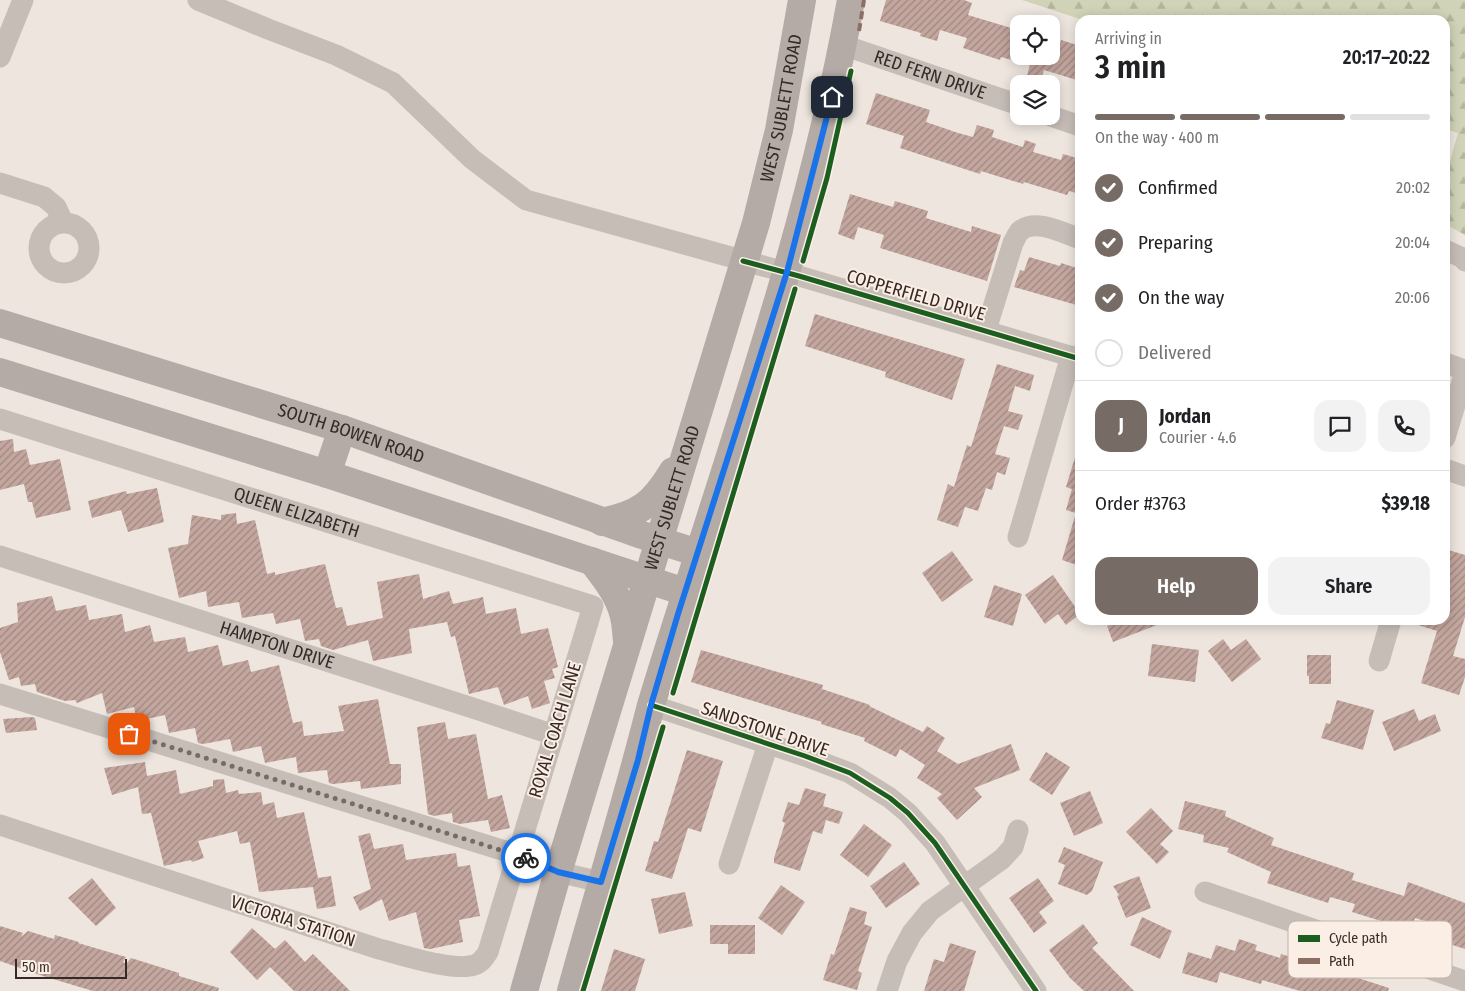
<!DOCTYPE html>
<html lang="en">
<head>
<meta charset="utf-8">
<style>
	:root { --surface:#fff; --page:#f2f2f2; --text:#202124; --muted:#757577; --line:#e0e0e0; --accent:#776b66 }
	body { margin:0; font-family:"Fira Sans Condensed",sans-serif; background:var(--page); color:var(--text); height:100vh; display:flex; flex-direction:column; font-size:19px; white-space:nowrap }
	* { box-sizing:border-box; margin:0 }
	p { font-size:16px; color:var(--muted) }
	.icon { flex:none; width:28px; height:28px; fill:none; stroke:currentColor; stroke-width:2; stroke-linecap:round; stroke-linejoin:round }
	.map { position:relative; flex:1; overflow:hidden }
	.sheet { position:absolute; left:1075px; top:15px; width:375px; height:610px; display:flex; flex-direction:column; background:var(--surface); border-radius:15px; box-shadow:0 2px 12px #0003 }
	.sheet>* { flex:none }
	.controls { position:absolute; left:1010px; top:15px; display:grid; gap:10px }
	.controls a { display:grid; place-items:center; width:50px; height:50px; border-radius:10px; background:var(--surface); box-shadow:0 2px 12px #0003; font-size:25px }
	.scale { position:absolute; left:15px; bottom:12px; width:112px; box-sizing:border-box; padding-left:5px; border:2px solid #372a26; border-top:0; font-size:14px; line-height:18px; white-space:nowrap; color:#372a26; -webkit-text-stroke:4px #fbefe5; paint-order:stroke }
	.pin { position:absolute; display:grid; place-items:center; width:42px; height:42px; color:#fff; margin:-21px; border-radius:10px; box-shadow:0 2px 8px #0006 }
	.courier { position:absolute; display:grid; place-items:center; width:50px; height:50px; margin:-25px; border:4px solid #1a73e8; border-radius:50%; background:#fff; color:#222; box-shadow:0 1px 6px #0007 }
	.head em { font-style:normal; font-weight:600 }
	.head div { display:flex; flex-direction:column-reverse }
	.head { display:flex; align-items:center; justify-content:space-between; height:85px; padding:0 20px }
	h1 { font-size:32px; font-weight:600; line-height:38px }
	.bar { display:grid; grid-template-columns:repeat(4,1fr); gap:8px 5px; align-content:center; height:60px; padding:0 20px }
	.bar i { height:6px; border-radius:4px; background:var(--line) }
	.bar .selected { background:var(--accent) }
	.bar p { grid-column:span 4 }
	.line { display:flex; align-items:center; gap:12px; padding:0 20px; border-top:1px solid var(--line) }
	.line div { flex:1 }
	.round { display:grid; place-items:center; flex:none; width:52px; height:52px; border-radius:15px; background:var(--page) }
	ol { padding:0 20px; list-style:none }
	li { display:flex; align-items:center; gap:15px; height:55px }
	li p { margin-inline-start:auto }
	li .icon { padding:5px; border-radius:50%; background:var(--accent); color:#fff; stroke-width:4 }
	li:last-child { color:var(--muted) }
	li i { width:28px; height:28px; border:2px solid var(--line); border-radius:50% }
	.button { display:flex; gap:10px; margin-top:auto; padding:10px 20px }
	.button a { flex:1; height:58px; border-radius:15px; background:var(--accent); color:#fff; font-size:20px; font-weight:600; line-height:58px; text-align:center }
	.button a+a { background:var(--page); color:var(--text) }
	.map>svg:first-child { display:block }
	.forest { fill:url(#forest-firs) }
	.building { fill:url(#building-hatch) }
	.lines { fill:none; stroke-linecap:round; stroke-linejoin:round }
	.minor { stroke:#c6bdb7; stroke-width:21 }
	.major { stroke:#b4aba7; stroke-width:28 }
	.quiet { stroke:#8d6e63; stroke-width:4; stroke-dasharray:8 4; stroke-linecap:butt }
	.cycleway-casing { stroke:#fbefe5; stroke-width:8 }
	.cycleway { stroke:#1b5e20; stroke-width:5 }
	.done { stroke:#776b66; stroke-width:5; stroke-dasharray:0 9 }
	.route { stroke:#1a73e8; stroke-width:6 }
	.labels { text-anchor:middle; stroke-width:4; stroke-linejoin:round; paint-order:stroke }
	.street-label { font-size:18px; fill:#372a26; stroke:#fbefe5 }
	.key { fill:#fbefe5; stroke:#c0b4ac; stroke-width:1 }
	.key-label { font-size:14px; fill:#372a26 }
</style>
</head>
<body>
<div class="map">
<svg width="1465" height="991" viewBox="0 0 1465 991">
	<defs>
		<pattern id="forest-firs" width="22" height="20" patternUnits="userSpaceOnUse" patternTransform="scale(1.25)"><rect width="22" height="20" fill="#d0d3b7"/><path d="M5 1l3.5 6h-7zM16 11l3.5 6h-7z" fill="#b3b59d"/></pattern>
		<pattern id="building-hatch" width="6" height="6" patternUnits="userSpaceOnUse" patternTransform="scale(1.25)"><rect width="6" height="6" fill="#c3a69e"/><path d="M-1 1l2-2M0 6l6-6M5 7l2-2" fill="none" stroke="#9f8781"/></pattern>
	</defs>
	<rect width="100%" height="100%" fill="#ede5de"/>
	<polygon class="forest" points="1022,0 1465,0 1465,235 1445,224 1445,179 1458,133 1445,129 1445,20 1083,20"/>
	<g class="building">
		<polygon points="886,0 964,0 972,3 968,15 1011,28 1010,30 1019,33 1019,62 1001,57 1000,60 963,48 967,38 940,30 937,41 920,36 921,33 880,21"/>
		<polygon points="1061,40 1080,46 1080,81 1044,70 1041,80 1027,76 1032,56 1051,56 1051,42 1060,44"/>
		<polygon points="876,93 930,110 926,122 958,133 973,137 977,125 994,130 992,137 1023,147 1025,140 1036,144 1033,152 1061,160 1063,154 1080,159 1080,194 1069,191 1067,195 1024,182 1023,184 981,171 980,174 900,148 904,136 866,124"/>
		<polygon points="850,194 893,207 895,201 928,211 926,218 971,232 972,226 1001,235 987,281 880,248 884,235 858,227 854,240 838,234"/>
		<polygon points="1029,257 1060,266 1061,263 1080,269 1080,306 1014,287 1020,270 1024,271"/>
		<polygon points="815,314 965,359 952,400 885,377 886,372 805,346"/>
		<polygon points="997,364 1034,375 1030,391 1015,386 1008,411 1023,415 1018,430 1004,426 995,454 1010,458 1005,475 997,472 992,490 986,488 978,511 965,507 958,527 937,520 948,484 954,487 967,445 971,447"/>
		<polygon points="13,439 14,452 26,449 30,465 60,459 71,510 36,518 32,502 28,502 24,484 0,490 0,441"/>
		<polygon points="1077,451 1080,451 1080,566 1062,560 1076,513 1066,510 1072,489 1066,487"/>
		<polygon points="157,488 164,522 128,532 121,510 92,518 88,501 126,491 127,494"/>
		<polygon points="236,513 237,524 255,520 267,574 275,572 275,575 325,564 336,608 342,607 347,626 383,618 377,582 419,574 423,599 449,591 453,604 483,597 486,614 516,608 521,634 548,628 558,667 552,669 555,678 544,681 550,703 532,709 528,696 504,705 498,687 469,694 455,636 451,637 447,622 409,629 412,653 373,661 368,640 333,650 321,646 319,639 305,641 300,619 276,624 273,613 242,618 239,602 208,607 206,591 179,598 168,548 188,544 192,515 221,520 221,515"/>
		<polygon points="1445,549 1465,555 1465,617 1453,656 1465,659 1465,677 1459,695 1421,683 1437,631 1412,623 1413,620 1445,620"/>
		<polygon points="952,551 973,580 942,602 922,573"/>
		<polygon points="1053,575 1080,614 1066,625 1058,614 1045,624 1025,595"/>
		<polygon points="994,585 1022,594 1013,626 984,617"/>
		<polygon points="52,596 56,611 86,605 89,620 122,614 125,632 150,625 154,642 185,637 188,652 218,645 223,666 248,660 251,672 279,665 293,723 302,721 304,736 344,731 338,706 378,699 390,764 401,764 401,784 361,789 360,781 333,784 329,783 327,770 298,773 296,757 265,763 261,746 233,752 230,739 203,744 198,743 195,728 169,733 165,715 137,721 134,707 107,714 102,693 77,703 75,700 65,701 37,692 35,684 21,686 19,677 9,680 0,652 0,628 18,622 17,603"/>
		<polygon points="1114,620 1167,620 1167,621 1113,642 1107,626 1115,623"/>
		<polygon points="1223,639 1231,650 1246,639 1261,659 1232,682 1208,651"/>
		<polygon points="1152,644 1199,650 1195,682 1148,676"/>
		<polygon points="701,650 823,685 822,689 870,705 869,706 923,732 927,726 945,738 937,751 958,764 1011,744 1020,770 974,788 982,797 957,820 937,798 942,794 917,778 925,765 900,749 896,757 864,741 865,738 821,724 822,722 691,682"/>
		<polygon points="1307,655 1331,655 1331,684 1309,684 1309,676 1307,676"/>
		<polygon points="1337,700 1374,710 1363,750 1321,738 1326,723 1330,724"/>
		<polygon points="1414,709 1419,721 1435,714 1441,731 1394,751 1382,722"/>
		<polygon points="32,717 35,718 37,730 6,733 3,719"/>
		<polygon points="445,722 448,739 476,734 488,799 502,795 510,828 491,832 488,820 460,824 453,822 452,813 434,816 428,814 417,727"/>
		<polygon points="687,750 723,761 701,832 688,828 672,879 645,871 654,841 658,842"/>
		<polygon points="1046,752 1070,767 1052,795 1029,780"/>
		<polygon points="145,762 147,776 176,770 180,794 213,786 213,780 224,779 226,793 238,790 239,794 261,792 263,805 274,802 277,818 304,812 318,878 331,876 336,906 317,909 313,887 259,892 250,842 240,844 237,831 198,841 204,858 192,862 191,860 164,866 151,813 142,814 138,787 112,795 104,768"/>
		<polygon points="805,788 826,794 823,806 843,812 839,824 826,820 822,834 813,831 800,871 774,863 774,858 785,823 782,821 788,802 799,805"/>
		<polygon points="1090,791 1103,823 1074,836 1060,803"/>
		<polygon points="1185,801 1226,811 1225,816 1274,838 1271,845 1354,873 1352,880 1404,896 1408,882 1465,903 1465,949 1440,941 1444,927 1415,918 1410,932 1394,926 1394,925 1352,912 1355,904 1330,897 1328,903 1267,883 1271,872 1227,852 1229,848 1203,842 1204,835 1178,829"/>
		<polygon points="1151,808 1173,831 1160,844 1169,852 1157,864 1126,832"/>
		<polygon points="864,824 892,845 868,877 840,855"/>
		<polygon points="370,833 374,849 403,844 406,860 456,853 458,867 470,865 480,916 459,920 463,942 430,949 424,948 416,912 389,921 382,899 360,911 353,897 371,889 358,836"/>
		<polygon points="1064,847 1103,862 1092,891 1087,895 1058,884 1065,865 1058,862"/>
		<polygon points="904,862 920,884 886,908 870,886"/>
		<polygon points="1139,876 1151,908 1126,918 1117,896 1119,895 1113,886"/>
		<polygon points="92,878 116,908 96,926 68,898"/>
		<polygon points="1038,878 1054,901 1039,912 1047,923 1034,933 1009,898"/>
		<polygon points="781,885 805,902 782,935 758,918"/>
		<polygon points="685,892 693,926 659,934 651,899"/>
		<polygon points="850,907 867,912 864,924 872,927 858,971 862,973 857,990 823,980 831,954 834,955"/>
		<polygon points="1142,917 1172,931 1160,959 1130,945"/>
		<polygon points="1083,924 1098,943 1092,948 1134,991 1084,991 1070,978 1049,950"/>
		<polygon points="710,925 755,925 755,954 728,954 728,944 710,944"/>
		<polygon points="0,926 23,933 21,937 28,931 54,939 55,935 79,942 78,943 126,957 123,962 126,964 131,958 179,973 179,976 219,988 218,991 93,991 43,976 0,961"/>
		<polygon points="252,928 275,949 285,940 305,962 313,954 350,991 294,991 270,967 257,980 230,952"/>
		<polygon points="1239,939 1257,945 1255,950 1280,958 1281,954 1324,967 1389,988 1388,991 1300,991 1262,980 1261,984 1220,972 1217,983 1182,973 1188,952 1211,959 1216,945 1235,951"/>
		<polygon points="950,943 976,951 964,991 924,991 934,959 944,962"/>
		<polygon points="614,949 645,959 635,991 601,991"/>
	</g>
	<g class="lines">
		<g class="minor">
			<polyline points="198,0 268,29 336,55 393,83 472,159 526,200 799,276 1080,359"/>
			<path id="s1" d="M843,45L1019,105"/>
			<polyline points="0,57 23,0"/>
			<polyline points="1051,116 1080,126"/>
			<polyline points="0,183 44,197 56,207 63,222"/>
			<circle cx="64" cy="248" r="25"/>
			<polyline points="1445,250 1463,258 1465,261"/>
			<path d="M986,330L1013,243C1015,239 1017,235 1019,232C1034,217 1063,233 1080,239"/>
			<polyline points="1445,363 1465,370"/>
			<path id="s2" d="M0,419L593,606L488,952C484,958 481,963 474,965C454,972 400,954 379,949L0,825"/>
			<polyline points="1445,438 1465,372"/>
			<polyline points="1445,469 1465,476"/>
			<polyline points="1018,537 1071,356"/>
			<path id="s3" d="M0,556L482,711L554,735"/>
			<polyline points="1379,661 1391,620"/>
			<polyline points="0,694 518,855 558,872 601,882"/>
			<polyline points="651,705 805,756 850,773 890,798 908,813 935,843 1036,991"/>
			<polyline points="729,864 768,744"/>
			<polyline points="1205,892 1465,981"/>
			<polyline points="887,991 897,961 912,933 930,911 1002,859 1013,847 1018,830"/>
		</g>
		<g class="major">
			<path id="s4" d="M0,323L342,429L642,535L698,553"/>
			<polyline points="0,372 327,474 685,592"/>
			<polyline points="327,474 342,429"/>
			<path d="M602,522C640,514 653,504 673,471"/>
			<path d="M592,561C604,577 618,594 623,613C626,622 626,632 627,641"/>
			<path id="s5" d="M524,991L558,872L756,223L779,130L802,0"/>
			<path d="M571,991C597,896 627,801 651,705C722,472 808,241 851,0"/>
		</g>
		<polyline class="quiet" points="859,31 864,0"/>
		<g class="cycleway-casing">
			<g id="cycleway">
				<polyline points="743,261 799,276 1080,359"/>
				<polyline points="803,261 827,178 851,71"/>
				<polyline points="673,693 795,289"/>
				<polyline points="651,705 805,756 850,773 890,798 908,813 935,843 1036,991"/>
				<polyline points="583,991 663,727"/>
			</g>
		</g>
		<use href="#cycleway" class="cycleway"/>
	</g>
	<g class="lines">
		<polyline class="done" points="129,734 526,858"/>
		<polyline class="route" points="526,858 558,872 601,882 638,760 651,705 678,614 787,272 832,97"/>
	</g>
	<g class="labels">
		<g class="street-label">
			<text dy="6" stroke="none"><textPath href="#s1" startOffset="92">RED FERN DRIVE</textPath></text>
			<text dy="6" stroke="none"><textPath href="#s5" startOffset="920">WEST SUBLETT ROAD</textPath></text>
			<text transform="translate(916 295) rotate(16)" y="6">COPPERFIELD DRIVE</text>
			<text dy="6" stroke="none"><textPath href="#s4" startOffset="368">SOUTH BOWEN ROAD</textPath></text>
			<text dy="6" stroke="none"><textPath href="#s5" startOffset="515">WEST SUBLETT ROAD</textPath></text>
			<text dy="6" stroke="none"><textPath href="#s2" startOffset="311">QUEEN ELIZABETH</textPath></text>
			<text dy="6" stroke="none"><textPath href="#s3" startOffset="291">HAMPTON DRIVE</textPath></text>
			<text transform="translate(765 729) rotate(19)" y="6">SANDSTONE DRIVE</text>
			<text transform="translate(555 730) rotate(-73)" y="6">ROYAL COACH LANE</text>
			<text transform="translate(293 921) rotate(18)" y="6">VICTORIA STATION</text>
		</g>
	</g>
	<rect x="1288" y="921" width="164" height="57" rx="8" class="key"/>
	<rect x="1298" y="935" width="22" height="7" fill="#1b5e20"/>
	<rect x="1298" y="958" width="22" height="6" fill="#8d6e63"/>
	<g class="key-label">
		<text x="1329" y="943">Cycle path</text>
		<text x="1329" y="966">Path</text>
	</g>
</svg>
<div class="controls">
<a><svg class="icon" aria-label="locate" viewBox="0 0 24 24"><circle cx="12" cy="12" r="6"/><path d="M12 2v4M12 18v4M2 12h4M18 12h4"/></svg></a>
<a><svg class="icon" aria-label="layers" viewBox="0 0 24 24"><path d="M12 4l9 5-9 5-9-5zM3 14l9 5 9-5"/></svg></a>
</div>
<div class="scale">50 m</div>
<div class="pin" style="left:129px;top:734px;background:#ea580c"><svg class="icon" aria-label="bag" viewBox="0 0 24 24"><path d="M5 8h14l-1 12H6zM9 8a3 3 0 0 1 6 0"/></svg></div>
<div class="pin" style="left:832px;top:97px;background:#1f2937"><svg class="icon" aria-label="home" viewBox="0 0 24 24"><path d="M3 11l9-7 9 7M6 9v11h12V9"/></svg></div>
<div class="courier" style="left:526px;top:858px"><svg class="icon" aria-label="bike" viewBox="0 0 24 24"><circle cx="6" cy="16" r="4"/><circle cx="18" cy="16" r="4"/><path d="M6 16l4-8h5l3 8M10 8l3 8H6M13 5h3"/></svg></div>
<section class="sheet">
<div class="head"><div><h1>3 min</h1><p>Arriving in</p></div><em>20:17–20:22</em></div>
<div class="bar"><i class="selected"></i><i class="selected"></i><i class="selected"></i><i></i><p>On the way · 400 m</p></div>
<ol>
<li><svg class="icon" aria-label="check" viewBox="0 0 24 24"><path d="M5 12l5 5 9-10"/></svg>Confirmed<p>20:02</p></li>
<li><svg class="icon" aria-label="check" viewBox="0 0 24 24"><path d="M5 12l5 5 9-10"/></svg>Preparing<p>20:04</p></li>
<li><svg class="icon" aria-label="check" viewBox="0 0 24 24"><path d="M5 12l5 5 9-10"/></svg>On the way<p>20:06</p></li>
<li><i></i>Delivered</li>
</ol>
<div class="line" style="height:90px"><b class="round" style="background:var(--accent);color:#fff">J</b><div><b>Jordan</b><p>Courier · 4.6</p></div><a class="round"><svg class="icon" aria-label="chat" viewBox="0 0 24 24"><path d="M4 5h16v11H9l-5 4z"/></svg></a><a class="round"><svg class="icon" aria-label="phone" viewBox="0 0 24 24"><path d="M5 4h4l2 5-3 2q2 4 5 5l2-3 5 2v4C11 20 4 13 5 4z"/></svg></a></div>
<div class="line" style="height:65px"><div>Order #3763</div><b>$39.18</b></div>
<div class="button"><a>Help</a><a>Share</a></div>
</section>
</div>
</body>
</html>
